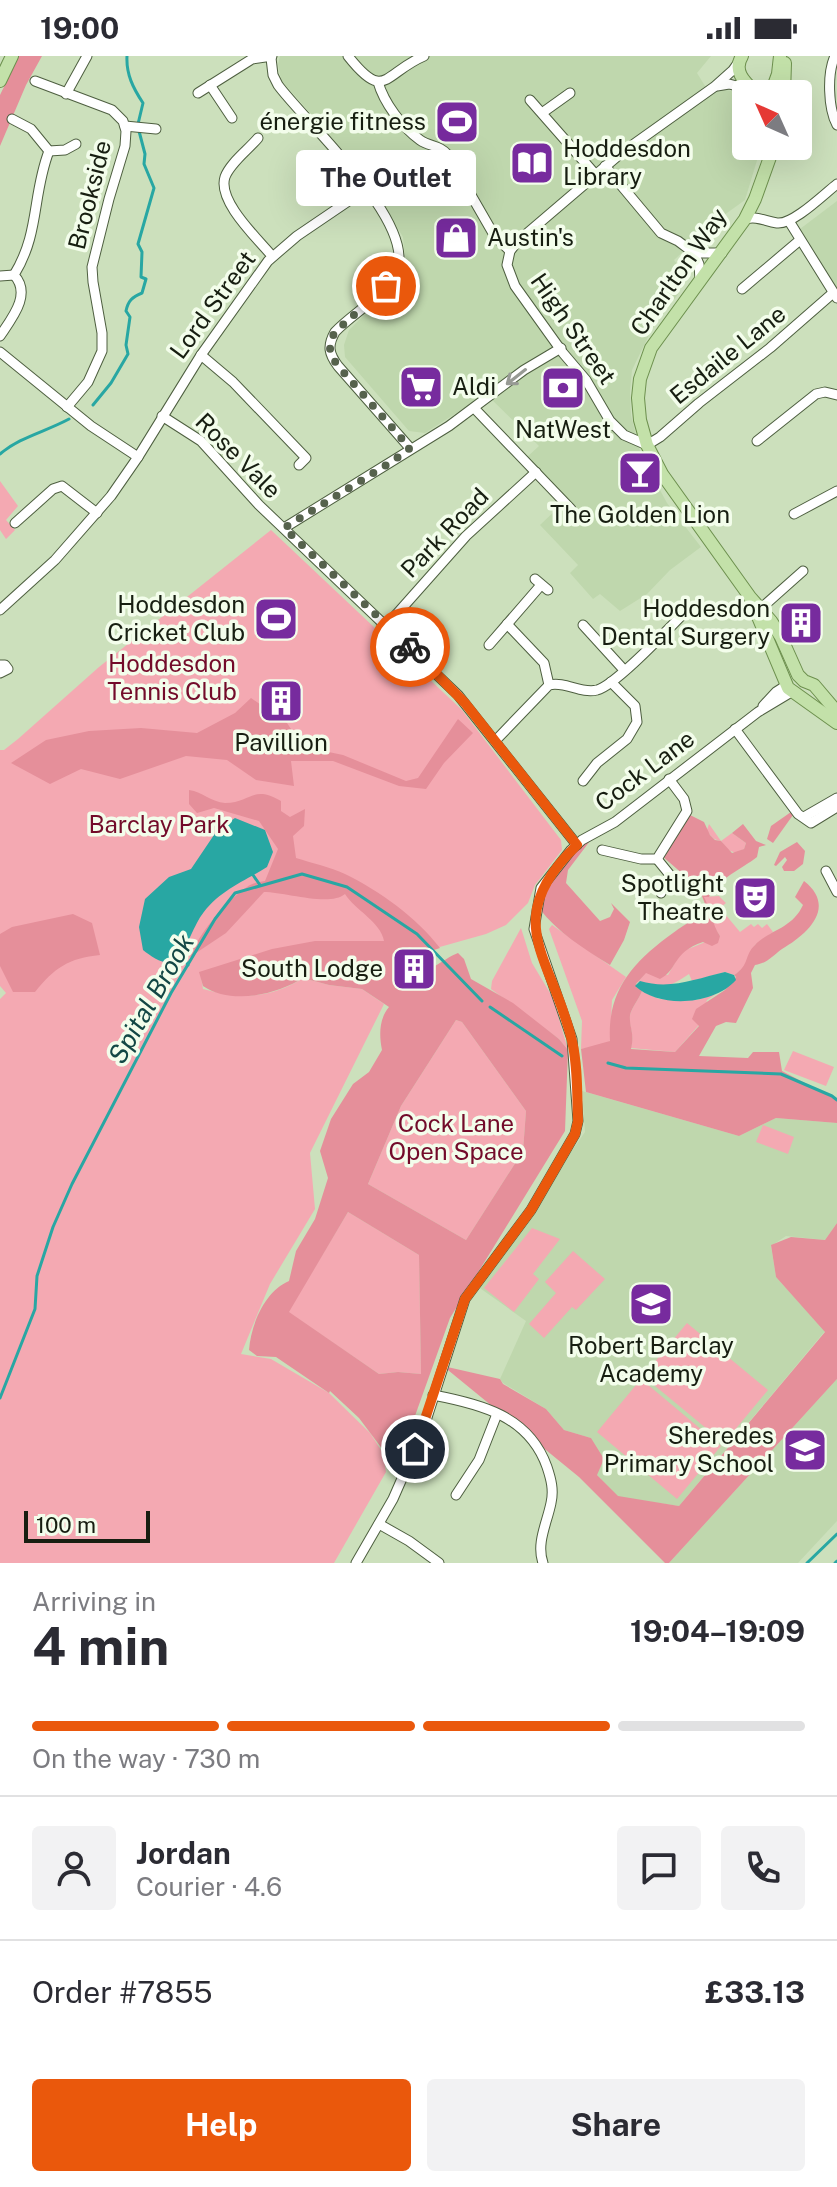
<!DOCTYPE html>
<html lang="en">
<head>
<meta charset="utf-8">
<style>
	:root { --surface:#fff; --page:#f2f2f3; --text:#2b2b33; --muted:#7c7c81; --line:#e1e1e2; --accent:#ea580c }
	body { margin:0; font-family:"Public Sans",sans-serif; background:var(--page); color:var(--text); height:100vh; display:flex; flex-direction:column; font-size:30px; white-space:nowrap }
	* { box-sizing:border-box; margin:0 }
	p { font-size:26px; color:var(--muted) }
	.icon { flex:none; width:44px; height:44px; fill:none; stroke:currentColor; stroke-width:2; stroke-linecap:round; stroke-linejoin:round }
	.map { position:relative; height:1507px; overflow:hidden }
	.sheet { display:flex; flex-direction:column; background:var(--surface); flex:1 }
	.sheet>* { flex:none }
	.needle { width:52px; rotate:315deg }
	.fabs { position:absolute; left:732px; top:24px; display:grid; gap:16px }
	.fabs a { display:grid; place-items:center; width:80px; height:80px; border-radius:8px; background:var(--surface); box-shadow:0 8px 32px #0002; font-size:40px }
	.scale { position:absolute; left:24px; bottom:20px; width:126px; box-sizing:border-box; padding-left:8px; border:4px solid #171e11; border-top:0; font-size:22px; line-height:28px; white-space:nowrap; color:#171e11; -webkit-text-stroke:6px #f3fdeb; paint-order:stroke }
	.pin { position:absolute; display:grid; place-items:center; width:68px; height:68px; color:#fff; margin:-34px; border:4px solid #fff; border-radius:50%; box-shadow:0 2px 8px #0007 }
	.courier { position:absolute; display:grid; place-items:center; width:80px; height:80px; margin:-40px; border:6px solid #ea580c; border-radius:50%; background:#fff; color:#222; box-shadow:0 2px 10px #0007 }
	.bubble { position:absolute; height:56px; border-radius:8px; background:var(--surface); box-shadow:0 8px 32px #0002; font-size:26px; font-weight:700; line-height:56px; text-align:center }
	.summary em { font-style:normal; font-weight:700 }
	.summary div { display:flex; flex-direction:column-reverse }
	.summary { display:flex; align-items:center; justify-content:space-between; height:136px; padding:0 32px }
	h1 { font-size:52px; font-weight:700; line-height:60px }
	.bar { display:grid; grid-template-columns:repeat(4,1fr); gap:12px 8px; align-content:center; height:96px; padding:0 32px }
	.bar i { height:10px; border-radius:6px; background:var(--line) }
	.bar .selected { background:var(--accent) }
	.bar p { grid-column:span 4 }
	.line { display:flex; align-items:center; gap:20px; padding:0 32px; border-top:2px solid var(--line) }
	.line div { flex:1 }
	.round { display:grid; place-items:center; flex:none; width:84px; height:84px; border-radius:8px; background:var(--page) }
	.primary-button { display:flex; gap:16px; margin-top:auto; padding:16px 32px }
	.primary-button a { flex:1; height:92px; border-radius:8px; background:var(--accent); color:#fff; font-size:32px; font-weight:700; line-height:92px; text-align:center }
	.primary-button a+a { background:var(--page); color:var(--text) }
	.status { display:flex; justify-content:space-between; align-items:center; height:56px; padding:0 40px; background:var(--surface); direction:ltr }
	.status svg { height:22px; fill:currentColor }
	.map>svg:first-child { display:block }
	.built { fill:#bfd7ad }
	.green { fill:#f4a9b2 }
	.forest { fill:#e58f9a; fill-rule:evenodd }
	.water { fill:#28a7a3 }
	.lines { fill:none; stroke-linecap:round; stroke-linejoin:round }
	.stream { stroke:#28a7a3; stroke-width:3 }
	.minor-casing { stroke:#4e5f40; stroke-width:11 }
	.major-casing { stroke:#6d904e; stroke-width:14 }
	.minor { stroke:#fff; stroke-width:9 }
	.major { stroke:#c3e1a9; stroke-width:12 }
	.oneway { stroke:#979a94 }
	.done { stroke:#56624d; stroke-width:8; stroke-dasharray:0 14.4 }
	.route { stroke:#ea580c; stroke-width:10 }
	.labels { text-anchor:middle; stroke-width:7; stroke-linejoin:round; paint-order:stroke }
	.poi-label { font-size:24px; fill:#171e11; stroke:#f3fdeb; text-anchor:end }
	.street-label { font-size:24px; fill:#171e11; stroke:#f3fdeb }
	.park-label { font-size:24px; fill:#730b2a; stroke:#f3fdeb }
	.water-label { font-size:26px; font-style:italic; fill:#134745; stroke:#f3fdeb }
</style>
</head>
<body>
<div class="status"><b>19:00</b><svg viewBox="0 0 49 12"><path d="M0 12V9h3v3zM5 12V6h3v6zM10 12V3h3v9zM15 12V0h3v12zM26 1h20v11H26zM47 4h2v5h-2z"/></svg></div>
<div class="map">
<svg width="837" height="1507" viewBox="0 0 837 1507">
	<rect width="100%" height="100%" fill="#cce0bc"/>
	<g class="built">
		<polygon points="280,0 711,0 697,17 710,38 721,33 746,38 746,90 758,90 758,101 745,144 688,185 690,189 674,204 679,211 667,220 679,237 652,273 632,314 630,337 631,359 641,399 667,447 701,491 670,514 647,538 620,555 600,538 593,543 570,517 578,509 540,469 562,448 526,402 539,390 486,338 425,377 409,375 345,301 344,289 349,274 398,225 405,202 403,181 365,119 281,24 278,8"/>
		<polygon points="837,145 837,232 800,173"/>
		<polygon points="582,1035 739,1080 776,1062 837,1067 837,1167 825,1184 786,1180 771,1190 776,1221 825,1275 679,1450 618,1441 597,1419 591,1382 564,1374 546,1353 503,1327 500,1323 526,1265 477,1230 585,1076"/>
		<polygon points="837,1323 837,1465 798,1507 669,1507"/>
	</g>
	<g class="green">
		<polygon points="0,425 18,450 6,464 15,474 6,483 0,474"/>
		<path d="M271,474L462,654L561,784L562,794L535,829L528,847L506,869L486,878L429,894L324,893L201,921L203,933C239,943 271,943 303,922L329,929L362,933L384,948L310,1097L315,1153L270,1228L241,1298L271,1303L329,1337L370,1377L383,1397L386,1416L334,1507H0V943L6,937L0,930V694H4L18,683L99,611Z"/>
		<path d="M709,768L721,785L732,777L746,787L744,793L736,797L728,794L721,785C714,784 711,781 707,774Z"/>
		<path d="M719,840L726,847L720,852L740,876L751,868L754,871L758,868L762,872L767,868L773,876L755,889L743,913L734,919L725,916L692,925L689,918C664,935 667,929 638,926L646,916L668,919L681,896L720,880L714,871L712,857L703,841Z"/>
		<polygon points="552,869 626,921 612,944 610,985 606,988 581,993 582,965 549,873"/>
		<polygon points="521,872 532,907 553,942 568,994 559,983 491,933 492,925"/>
		<path d="M642,935L659,943L697,944L716,938L707,944L699,969L675,996L631,992C635,975 628,971 630,959C632,951 639,943 642,935Z"/>
		<polygon points="456,964 462,966 526,1055 523,1095 466,1184 368,1128 401,1050"/>
		<polygon points="793,995 834,1011 826,1030 784,1014"/>
		<polygon points="763,1069 794,1081 788,1098 756,1086"/>
		<polygon points="348,1156 419,1199 421,1318 398,1316 379,1318 288,1256"/>
		<polygon points="532,1172 560,1183 533,1218 539,1223 514,1256 484,1232"/>
		<polygon points="573,1195 605,1223 576,1254 572,1251 544,1282 529,1268 556,1237 545,1226"/>
		<polygon points="687,1267 768,1334 724,1387 643,1320"/>
		<polygon points="641,1323 721,1390 677,1443 597,1376"/>
	</g>
	<g class="forest">
		<polygon points="19,0 42,0 26,29 0,90 0,39"/>
		<polygon points="251,642 287,667 297,682 319,694 343,699 406,725 418,722 458,663 473,677 444,707 426,733 399,730 333,705 291,705 294,730 256,724 227,704 186,700 120,723 81,713 50,728 11,707 46,684 89,675 141,672 197,677 235,657"/>
		<path d="M189,734C203,736 211,746 225,747C251,747 252,728 281,745V755L290,761L305,753L304,770L293,780L296,802C312,807 330,811 345,818C380,835 416,861 440,892L425,897L409,891L402,901L403,916C425,923 440,904 458,897L464,903L471,923L513,947L559,983L568,994L565,1075L450,1262L401,1399L386,1398L359,1362L330,1335L329,1337L276,1301L257,1300L249,1294C251,1268 265,1235 289,1225L296,1195L315,1163L328,1122L320,1095L331,1063L353,1028L369,1016L382,994C379,979 379,963 389,951L362,933L329,929L303,922C276,939 231,949 203,930L199,916L272,893L315,885H384C381,866 355,854 345,838C330,851 285,836 264,836L226,877L190,901C199,877 225,846 247,831C252,827 259,826 265,825L278,793L259,765L214,752L197,757L189,748ZM456,964L462,966L526,1055L523,1095L466,1184L368,1128L401,1050ZM348,1156L419,1199L421,1318L398,1316L379,1318L289,1256Z"/>
		<polygon points="791,756 793,759 773,787 767,783 771,770"/>
		<path d="M688,758L704,766L710,779L715,784L721,785L732,797L744,793L746,787L732,777L743,768L756,785L766,789L759,791L757,801C742,813 717,823 709,841H704C711,854 712,868 720,880L718,887L712,890L703,886C671,897 679,913 660,923L646,917L636,928L642,935C639,943 632,951 630,959C629,972 635,976 631,993L675,996L699,970L692,963L696,953L725,934L736,921L734,919C750,909 744,899 755,889C769,874 792,873 803,849L795,841L804,825C837,851 808,878 782,893C772,900 768,907 755,909L751,917L753,932L736,967L726,966L716,970L699,1000L748,1002L753,996H779L782,1015L837,1044V1067L776,1062L739,1080L586,1036L581,993L610,985C607,934 633,906 673,877C689,865 693,867 705,848L699,832L662,800Z"/>
		<path d="M593,781L568,814L566,827L600,865L610,861L614,853L611,847L630,866L624,884L610,909C583,892 558,877 539,852C547,826 569,795 593,781Z"/>
		<polygon points="797,786 805,795 803,808 794,815 784,815 782,811 787,804 785,801 776,810 774,809 780,796"/>
		<path d="M73,858L92,867L100,899C69,902 54,912 35,936H13L0,910V878L12,871Z"/>
		<polygon points="837,1167 837,1323 669,1507 665,1507 579,1421 443,1310 500,1323 503,1328 546,1353 564,1374 591,1382 604,1403 597,1419 618,1440 679,1450 825,1276 776,1221 771,1189 791,1181 825,1184"/>
	</g>
	<g class="water">
		<path d="M235,762L265,774L273,796L267,811C243,826 218,835 201,860C195,868 181,903 178,905C165,911 152,901 143,894L139,871L145,843L169,821L191,813L218,773Z"/>
		<path d="M725,916L734,919L736,924C714,949 660,953 635,930L640,925C670,934 695,923 725,916Z"/>
	</g>
	<g class="lines">
		<g class="stream">
			<path d="M127,0C126,18 133,32 143,47L138,68"/>
			<path d="M93,349L111,327L128,298L126,289L130,261L126,255C128,245 132,241 142,237L146,223L141,221L142,196L138,188L154,132L144,108L145,98L139,75"/>
			<path d="M0,398C20,381 45,376 69,363"/>
			<polyline points="253,819 260,829"/>
			<polyline points="182,900 188,909"/>
			<polyline points="490,951 562,1000"/>
			<polyline points="608,1007 626,1012 781,1018 832,1040 837,1044"/>
			<polyline points="0,1342 35,1253 37,1220 53,1171 72,1128 171,937 215,863 235,837 302,818 347,831 417,878 482,945"/>
			<polyline points="807,1507 837,1478"/>
			<polyline points="835,1507 837,1505"/>
		</g>
		<g class="minor-casing">
			<g id="minor">
				<path d="M348,0C385,47 384,17 424,0"/>
				<path d="M835,0C827,17 828,52 837,69"/>
				<path d="M271,2L273,19L278,29C305,66 419,168 396,216C385,240 353,257 335,276C327,290 329,298 338,310L410,392"/>
				<polyline points="738,7 733,14 714,31 620,98 517,186 510,195 507,209 515,230 563,297 586,324 610,365 624,379 647,389 660,381 699,347 770,292 833,237"/>
				<polyline points="35,25 112,54 123,65 126,75 125,90 109,143 92,211 93,226 102,277 102,295 88,326 67,351"/>
				<path d="M378,26C384,47 402,71 420,84C430,91 440,89 448,99L494,179L510,195"/>
				<polyline points="210,29 232,62"/>
				<polyline points="717,30 729,28 749,33"/>
				<polyline points="198,37 252,3 272,0"/>
				<polyline points="66,38 87,0"/>
				<polyline points="530,44 595,118"/>
				<polyline points="542,57 570,37"/>
				<polyline points="12,63 31,73 49,95 65,94 76,88"/>
				<polyline points="125,70 156,73"/>
				<path d="M258,82C248,94 230,107 225,121C217,145 258,183 272,200"/>
				<polyline points="605,110 661,177 678,185 694,197 699,208 700,225"/>
				<path d="M745,163C758,160 764,165 777,167C793,169 824,138 837,128"/>
				<polyline points="789,165 837,242"/>
				<polyline points="694,197 722,197"/>
				<polyline points="0,220 14,219"/>
				<polyline points="742,233 800,184"/>
				<path d="M0,280C12,262 32,238 14,219C40,177 32,139 49,95"/>
				<polyline points="0,296 91,370 138,401"/>
				<polyline points="201,299 233,326 306,402 299,409"/>
				<polyline points="475,353 571,453"/>
				<polyline points="162,360 201,385 259,449 458,639 577,789"/>
				<polyline points="757,385 816,338 825,336 837,339"/>
				<polyline points="794,458 837,435"/>
				<polyline points="15,467 53,433 62,430 97,457"/>
				<polyline points="284,472 449,370 524,314 561,292"/>
				<polyline points="535,523 548,534"/>
				<polyline points="0,554 55,504 111,440 138,401 201,299 268,205 297,180 406,106"/>
				<polyline points="758,555 803,515"/>
				<polyline points="507,568 544,607 549,629"/>
				<polyline points="387,569 466,480 536,416"/>
				<polyline points="583,569 624,614"/>
				<polyline points="489,589 541,529"/>
				<polyline points="0,609 5,609 8,613 0,617"/>
				<polyline points="763,650 776,636 787,629"/>
				<polyline points="735,673 798,758 811,767 837,751"/>
				<path d="M496,684L549,629C566,625 580,638 597,634C616,629 670,571 686,555"/>
				<polyline points="583,725 597,707 627,683 637,666 635,650 611,626"/>
				<polyline points="804,761 837,742"/>
				<polyline points="602,794 641,803 657,803 687,755 684,743 669,723"/>
				<polyline points="657,803 670,819 661,837"/>
				<polyline points="826,815 837,836"/>
				<path d="M433,1339C481,1348 529,1360 547,1411C551,1423 554,1434 551,1447C547,1467 536,1487 543,1507"/>
				<polyline points="456,1439 479,1404 497,1358"/>
				<polyline points="379,1468 409,1485 439,1507"/>
				<polyline points="356,1507 393,1443 422,1377 465,1243 531,1154 575,1078 578,1065 572,983 534,873 541,832 571,794 582,784 615,766 758,656 793,635"/>
			</g>
		</g>
		<g class="major-casing">
			<g id="major">
				<path d="M742,0C732,16 746,27 757,38"/>
				<polyline points="0,25 12,0"/>
				<polyline points="753,34 761,35 774,29 778,18 780,0"/>
				<polyline points="784,38 785,7"/>
				<polyline points="774,90 755,143 745,163 651,292 640,323 638,342 640,364 647,389 662,418 750,541 771,565 781,581 798,619 804,625 814,629 837,656"/>
				<polyline points="751,544 788,632 837,667"/>
			</g>
		</g>
		<use href="#minor" class="minor"/>
		<use href="#major" class="major"/>
	</g>
	<defs><path id="oneway-shaft" d="M-6 0H5M1.5-3L5.5 0L1.5 3" fill="none" stroke-width="1.6" stroke-linecap="round" stroke-linejoin="round" transform="scale(2)"/></defs>
	<use class="oneway" href="#oneway-shaft" transform="translate(516 321) rotate(142)"/>
	<g class="lines">
		<path class="done" d="M386,230L335,276C327,290 329,297 338,310L410,392L393,405L284,472L410,591"/>
		<path class="route" d="M410,591L465,647L577,789C498,865 553,902 572,985C578,1010 577,1039 578,1065L575,1078L531,1154L465,1243L415,1393"/>
	</g>
	<defs>
		<g id="stadium-square" transform="scale(2.3)"><rect x="-9" y="-9" width="18" height="18" rx="4" fill="#772b9e" stroke="#f3fdeb"/><path d="M0-5a6.5 5 0 1 0 0 10a6.5 5 0 1 0 0-10ZM-3.5-1.8h7v3.6h-7Z" fill="#fff"/></g>
		<g id="library-square" transform="scale(2.3)"><rect x="-9" y="-9" width="18" height="18" rx="4" fill="#772b9e" stroke="#f3fdeb"/><path d="M-6-4Q-3-5.5-.7-3.5V5Q-3 3-6 4ZM6-4Q3-5.5 .7-3.5V5Q3 3 6 4Z" fill="#fff"/></g>
		<g id="shop-square" transform="scale(2.3)"><rect x="-9" y="-9" width="18" height="18" rx="4" fill="#772b9e" stroke="#f3fdeb"/><path d="M-5-2.5h2.3a2.7 3.5 0 0 1 5.4 0H5L5.5 6h-11ZM-1.5-2.5h3a1.5 2.3 0 0 0-3 0Z" fill="#fff"/></g>
		<g id="supermarket-square" transform="scale(2.3)"><rect x="-9" y="-9" width="18" height="18" rx="4" fill="#772b9e" stroke="#f3fdeb"/><path d="M-6-5.5h2.5l.6 2H6L4.5 2H-2.5L-4.4-4H-6ZM-1.5 3.2a1.3 1.3 0 1 0 .1 0ZM3 3.2a1.3 1.3 0 1 0 .1 0Z" fill="#fff"/></g>
		<g id="bank-square" transform="scale(2.3)"><rect x="-9" y="-9" width="18" height="18" rx="4" fill="#772b9e" stroke="#f3fdeb"/><path d="M-6-4H6V4H-6ZM0-2.3a2.3 2.3 0 1 0 0 4.6a2.3 2.3 0 1 0 0-4.6Z" fill="#fff"/></g>
		<g id="bar-square" transform="scale(2.3)"><rect x="-9" y="-9" width="18" height="18" rx="4" fill="#772b9e" stroke="#f3fdeb"/><path d="M-6-5H6L.8 .8V4.5H3.5V6h-7V4.5H-.8V.8Z" fill="#fff"/></g>
		<g id="building-square" transform="scale(2.3)"><rect x="-9" y="-9" width="18" height="18" rx="4" fill="#772b9e" stroke="#f3fdeb"/><path d="M-4-6H4V6H1V3H-1V6H-4ZM-2.5-4.3h1.7v1.8h-1.7ZM.8-4.3h1.7v1.8H.8ZM-2.5-1h1.7V.8h-1.7ZM.8-1h1.7V.8H.8Z" fill="#fff"/></g>
		<g id="theatre-square" transform="scale(2.3)"><rect x="-9" y="-9" width="18" height="18" rx="4" fill="#772b9e" stroke="#f3fdeb"/><path d="M-5-5.5Q0-4 5-5.5V0Q5 5 0 6Q-5 5-5 0ZM-3.3-2.5H-1v1.5H-3.3ZM1-2.5H3.3v1.5H1ZM-2.8 1Q0 5.5 2.8 1Z" fill="#fff"/></g>
		<g id="school-square" transform="scale(2.3)"><rect x="-9" y="-9" width="18" height="18" rx="4" fill="#772b9e" stroke="#f3fdeb"/><path d="M0-5L7-2L0 1L-7-2ZM-4 1L0 2.5L4 1V4Q0 6-4 4Z" fill="#fff"/></g>
	</defs>
	<g fill-rule="evenodd">
		<use href="#stadium-square" x="457" y="66"/>
		<use href="#library-square" x="532" y="107"/>
		<use href="#shop-square" x="456" y="182"/>
		<use href="#supermarket-square" x="421" y="331"/>
		<use href="#bank-square" x="563" y="332"/>
		<use href="#bar-square" x="640" y="417"/>
		<use href="#stadium-square" x="276" y="563"/>
		<use href="#building-square" x="801" y="567"/>
		<use href="#building-square" x="281" y="645"/>
		<use href="#theatre-square" x="755" y="842"/>
		<use href="#building-square" x="414" y="913"/>
		<use href="#school-square" x="651" y="1248"/>
		<use href="#school-square" x="805" y="1394"/>
	</g>
	<g class="labels">
		<g class="poi-label">
			<text x="426" y="74">énergie fitness</text>
			<text x="563" y="101" text-anchor="start">Hoddesdon<tspan x="563" dy="28">Library</tspan></text>
			<text x="487" y="190" text-anchor="start">Austin's</text>
			<text x="452" y="339" text-anchor="start">Aldi</text>
			<text x="563" y="382" text-anchor="middle">NatWest</text>
			<text x="640" y="467" text-anchor="middle">The Golden Lion</text>
			<text x="245" y="557">Hoddesdon<tspan x="245" dy="28">Cricket Club</tspan></text>
			<text x="770" y="561">Hoddesdon<tspan x="770" dy="28">Dental Surgery</tspan></text>
			<text x="281" y="695" text-anchor="middle">Pavillion</text>
			<text x="724" y="836">Spotlight<tspan x="724" dy="28">Theatre</tspan></text>
			<text x="383" y="921">South Lodge</text>
			<text x="651" y="1298" text-anchor="middle">Robert Barclay<tspan x="651" dy="28">Academy</tspan></text>
			<text x="774" y="1388">Sheredes<tspan x="774" dy="28">Primary School</tspan></text>
		</g>
		<g class="street-label">
			<text transform="translate(90 139) rotate(-76)" y="8">Brookside</text>
			<text transform="translate(679 216) rotate(-55)" y="8">Charlton Way</text>
			<text transform="translate(213 249) rotate(-54)" y="8">Lord Street</text>
			<text transform="translate(573 273) rotate(55)" y="8">High Street</text>
			<text transform="translate(728 299) rotate(-39)" y="8">Esdaile Lane</text>
			<text transform="translate(238 400) rotate(45)" y="8">Rose Vale</text>
			<text transform="translate(445 477) rotate(-46)" y="8">Park Road</text>
			<text transform="translate(645 715) rotate(-37)" y="8">Cock Lane</text>
		</g>
		<g class="park-label">
			<text x="172" y="616">Hoddesdon<tspan x="172" dy="28">Tennis Club</tspan></text>
			<text x="159" y="777">Barclay Park</text>
			<text x="456" y="1076">Cock Lane<tspan x="456" dy="28">Open Space</tspan></text>
		</g>
		<g class="water-label">
			<text transform="translate(151 943) rotate(-60)" y="9">Spital Brook</text>
		</g>
	</g>
</svg>
<div class="fabs">
<a><svg class="needle" viewBox="-14 -14 28 28"><path d="M0-13l5 13h-10z" fill="#e53935"/><path d="M0 13l5-13h-10z" fill="#7c7c81"/></svg></a>
</div>
<div class="scale">100 m</div>
<div class="pin" style="left:386px;top:230px;background:#ea580c"><svg class="icon" aria-label="bag" viewBox="0 0 24 24"><path d="M5 8h14l-1 12H6zM9 8a3 3 0 0 1 6 0"/></svg></div>
<div class="pin" style="left:415px;top:1393px;background:#1f2937"><svg class="icon" aria-label="home" viewBox="0 0 24 24"><path d="M3 11l9-7 9 7M6 9v11h12V9"/></svg></div>
<div class="courier" style="left:410px;top:591px"><svg class="icon" aria-label="bike" viewBox="0 0 24 24"><circle cx="6" cy="16" r="4"/><circle cx="18" cy="16" r="4"/><path d="M6 16l4-8h5l3 8M10 8l3 8H6M13 5h3"/></svg></div>
<div class="bubble" style="left:296px;top:94px;width:180px">The Outlet</div>
</div>
<section class="sheet">
<div class="summary"><div><h1>4 min</h1><p>Arriving in</p></div><em>19:04–19:09</em></div>
<div class="bar"><i class="selected"></i><i class="selected"></i><i class="selected"></i><i></i><p>On the way · 730 m</p></div>
<div class="line" style="height:144px"><a class="round"><svg class="icon" aria-label="person" viewBox="0 0 24 24"><circle cx="12" cy="8" r="4"/><path d="M4 21q1-7 8-7t8 7"/></svg></a><div><b>Jordan</b><p>Courier · 4.6</p></div><a class="round"><svg class="icon" aria-label="chat" viewBox="0 0 24 24"><path d="M4 5h16v11H9l-5 4z"/></svg></a><a class="round"><svg class="icon" aria-label="phone" viewBox="0 0 24 24"><path d="M5 4h4l2 5-3 2q2 4 5 5l2-3 5 2v4C11 20 4 13 5 4z"/></svg></a></div>
<div class="line" style="height:104px"><div>Order #7855</div><b>£33.13</b></div>
<div class="primary-button"><a>Help</a><a>Share</a></div>
</section>
</body>
</html>
